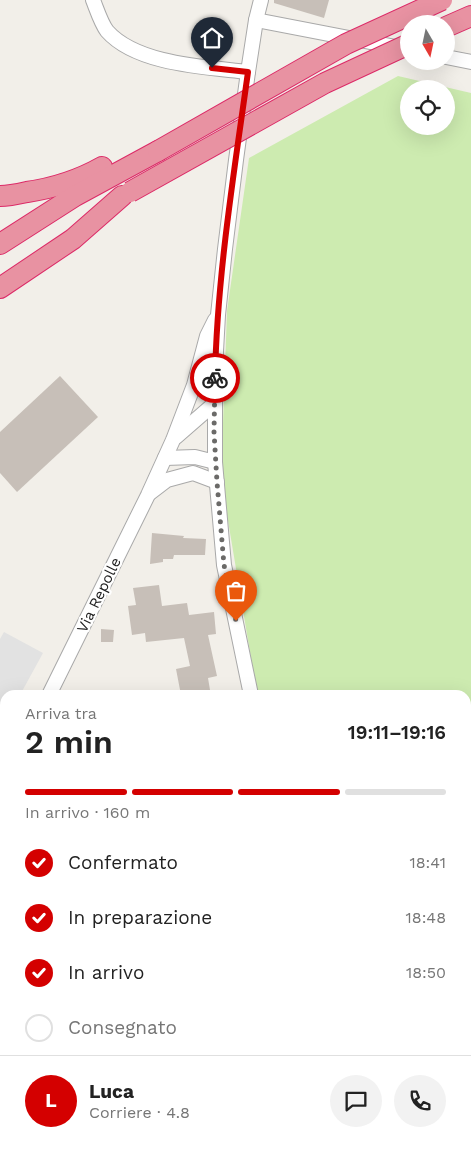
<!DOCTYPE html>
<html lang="it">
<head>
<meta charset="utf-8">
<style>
	:root { --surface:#fff; --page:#f2f2f2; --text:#222; --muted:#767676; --line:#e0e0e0; --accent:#d40000 }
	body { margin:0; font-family:"Work Sans",sans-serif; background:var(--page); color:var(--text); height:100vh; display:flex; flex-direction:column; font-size:19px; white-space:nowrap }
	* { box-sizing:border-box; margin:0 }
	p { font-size:16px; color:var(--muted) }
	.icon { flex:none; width:28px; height:28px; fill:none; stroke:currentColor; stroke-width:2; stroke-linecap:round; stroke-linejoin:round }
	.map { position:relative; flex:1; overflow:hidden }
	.panel { position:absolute; left:0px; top:690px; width:471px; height:465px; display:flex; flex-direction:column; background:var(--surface); border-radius:15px 15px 0 0; box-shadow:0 5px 20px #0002 }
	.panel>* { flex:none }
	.needle { width:32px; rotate:171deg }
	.buttons { position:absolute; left:400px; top:15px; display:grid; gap:10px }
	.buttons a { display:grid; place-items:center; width:55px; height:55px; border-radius:50%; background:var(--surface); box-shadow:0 5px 20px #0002; font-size:25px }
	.pin { position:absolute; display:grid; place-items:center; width:42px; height:42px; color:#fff; margin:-51px -21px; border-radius:50% 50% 50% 0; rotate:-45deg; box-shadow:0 0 5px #0007 }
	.pin .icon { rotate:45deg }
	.courier { position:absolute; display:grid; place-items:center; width:50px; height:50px; margin:-25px; border:4px solid #d40000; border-radius:50%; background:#fff; color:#222; box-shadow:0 1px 6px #0007 }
	.summary em { font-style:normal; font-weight:600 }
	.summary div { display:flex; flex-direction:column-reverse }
	.summary { display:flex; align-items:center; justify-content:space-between; height:85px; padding:0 25px }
	h1 { font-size:32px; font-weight:600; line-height:38px }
	.bar { display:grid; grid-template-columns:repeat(4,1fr); gap:8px 5px; align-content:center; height:60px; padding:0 25px }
	.bar i { height:6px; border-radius:4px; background:var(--line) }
	.bar .current { background:var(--accent) }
	.bar p { grid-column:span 4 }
	.line { display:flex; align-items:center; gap:12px; padding:0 25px; border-top:1px solid var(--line) }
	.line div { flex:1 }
	.round { display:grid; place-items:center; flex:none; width:52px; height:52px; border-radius:26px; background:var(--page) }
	ol { padding:0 25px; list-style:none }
	li { display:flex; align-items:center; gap:15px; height:55px }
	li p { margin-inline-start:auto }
	li .icon { padding:5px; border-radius:50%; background:var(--accent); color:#fff; stroke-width:4 }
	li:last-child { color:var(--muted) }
	li i { width:28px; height:28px; border:2px solid var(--line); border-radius:50% }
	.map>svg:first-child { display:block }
	.farmland { fill:#eef0d5 }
	.grass { fill:#cdebb0; fill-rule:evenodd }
	.parking { fill:#e2e2e2 }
	.building { fill:#c7bfb8 }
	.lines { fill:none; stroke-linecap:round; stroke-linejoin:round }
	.minor-casing { stroke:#a9a9a9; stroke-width:16 }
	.highway-casing { stroke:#dc2a67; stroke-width:22 }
	.minor { stroke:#fff; stroke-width:14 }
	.highway { stroke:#e892a2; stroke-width:20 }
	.highway-bridge-casing { stroke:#dc2a67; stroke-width:22; stroke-linecap:butt }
	.highway-bridge { stroke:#e892a2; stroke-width:20 }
	.done { stroke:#6b6a68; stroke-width:5; stroke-dasharray:0 9 }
	.route { stroke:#d40000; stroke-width:6 }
	.labels { text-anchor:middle; stroke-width:4.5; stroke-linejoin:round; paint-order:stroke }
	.street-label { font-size:15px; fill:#222; stroke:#fff }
</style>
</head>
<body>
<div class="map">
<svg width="471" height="1155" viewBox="0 0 471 1155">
	<rect width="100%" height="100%" fill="#f2efe9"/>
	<polygon class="farmland" points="72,1150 336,1150 337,1155 73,1155"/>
	<g class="grass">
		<path d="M398,76L471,93V1099L466,1098V695H258L254,676L221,479L227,311L249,158ZM409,89H446V126H409Z"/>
		<polygon points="466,1119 471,1120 471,1155 360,1155 360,1150 466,1150"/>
		<polygon points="21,1150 47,1150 49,1155 20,1155"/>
	</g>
	<polygon class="parking" points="4,632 43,653 20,695 5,695 5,724 3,728 0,726 0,639"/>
	<g class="building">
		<polygon points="274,0 329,0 324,18 274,3"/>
		<polygon points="60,376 98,417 17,492 0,473 0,432"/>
		<polygon points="152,533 184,536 183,538 206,539 205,555 174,555 173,559 163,559 163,562 150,564"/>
		<polygon points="159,585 162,606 187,603 189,615 214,612 216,634 208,635 217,676 208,678 210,690 188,695 181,695 176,669 190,666 184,638 146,642 145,633 132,635 128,606 136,605 133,588"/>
		<polygon points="101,629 114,630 113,642 101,642"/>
	</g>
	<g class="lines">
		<g class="minor-casing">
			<g id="minor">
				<path d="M93,0C97,10 101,23 107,31C137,65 207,67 248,72"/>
				<polyline points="256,20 401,48"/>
				<polyline points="446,57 471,62"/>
				<polyline points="176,437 215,403"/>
				<polyline points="165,458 195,457 215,462"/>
				<polyline points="150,493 167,480 193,473 217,482"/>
				<polyline points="49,695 148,495 173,440 194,385 207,336 215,320"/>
				<polyline points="251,695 224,565 215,462 215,403 216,351 218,315 225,249 236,160 248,72 256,20 261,0"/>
				<polyline points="0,748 5,747"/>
				<polyline points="0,787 0,805"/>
				<polyline points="1,790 5,773"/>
				<polyline points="346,1150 347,1155"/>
			</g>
		</g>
		<g class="highway-casing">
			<g id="highway">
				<polyline points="446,27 471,16"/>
				<path d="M0,196C9,196 18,194 27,192C54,188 79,180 102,167"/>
				<polyline points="0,244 75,196 158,151"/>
				<polyline points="0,288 73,239 122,196"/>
			</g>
		</g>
		<use href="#minor" class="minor"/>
		<use href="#highway" class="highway"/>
		<g class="highway-bridge-casing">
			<g id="highway-bridge">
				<polyline points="158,151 346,44 442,0"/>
				<polyline points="130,192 325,83 409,44"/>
			</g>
		</g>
		<use href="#highway-bridge" class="highway-bridge"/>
	</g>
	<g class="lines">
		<polyline class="done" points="215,378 214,432 217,482 224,565 236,621"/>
		<path class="route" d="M212,68L248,72C234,173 217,276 215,378"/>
	</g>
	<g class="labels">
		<g class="street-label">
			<text transform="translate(99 595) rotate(-64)" y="5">Via Repolle</text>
		</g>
	</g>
</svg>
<div class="buttons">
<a><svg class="needle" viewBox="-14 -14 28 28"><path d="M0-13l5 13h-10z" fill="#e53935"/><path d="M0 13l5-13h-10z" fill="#767676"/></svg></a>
<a><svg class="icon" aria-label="locate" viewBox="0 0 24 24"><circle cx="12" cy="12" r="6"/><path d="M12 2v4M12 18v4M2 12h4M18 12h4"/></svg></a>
</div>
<div class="pin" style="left:236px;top:621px;background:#ea580c"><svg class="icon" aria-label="bag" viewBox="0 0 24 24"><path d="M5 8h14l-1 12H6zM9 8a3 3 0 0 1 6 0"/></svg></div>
<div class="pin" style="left:212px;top:68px;background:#1f2937"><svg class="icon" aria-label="home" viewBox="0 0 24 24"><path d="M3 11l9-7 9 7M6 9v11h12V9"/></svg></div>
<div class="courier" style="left:215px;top:378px"><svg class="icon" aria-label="bike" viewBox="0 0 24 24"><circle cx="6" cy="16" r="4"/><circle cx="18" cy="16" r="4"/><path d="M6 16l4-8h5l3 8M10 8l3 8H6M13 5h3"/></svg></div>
<section class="panel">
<div class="summary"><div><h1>2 min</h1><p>Arriva tra</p></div><em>19:11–19:16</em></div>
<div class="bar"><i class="current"></i><i class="current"></i><i class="current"></i><i></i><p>In arrivo · 160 m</p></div>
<ol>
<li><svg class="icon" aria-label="check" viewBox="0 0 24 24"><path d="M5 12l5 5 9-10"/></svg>Confermato<p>18:41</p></li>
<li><svg class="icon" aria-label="check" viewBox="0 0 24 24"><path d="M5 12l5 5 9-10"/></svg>In preparazione<p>18:48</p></li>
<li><svg class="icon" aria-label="check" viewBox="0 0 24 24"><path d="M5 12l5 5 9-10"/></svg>In arrivo<p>18:50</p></li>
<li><i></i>Consegnato</li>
</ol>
<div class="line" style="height:90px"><b class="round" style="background:var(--accent);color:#fff">L</b><div><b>Luca</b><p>Corriere · 4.8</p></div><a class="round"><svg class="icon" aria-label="chat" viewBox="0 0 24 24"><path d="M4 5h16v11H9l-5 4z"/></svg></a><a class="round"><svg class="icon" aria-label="phone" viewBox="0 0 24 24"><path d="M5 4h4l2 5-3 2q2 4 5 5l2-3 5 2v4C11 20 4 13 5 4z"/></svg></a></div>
</section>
</div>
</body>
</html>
